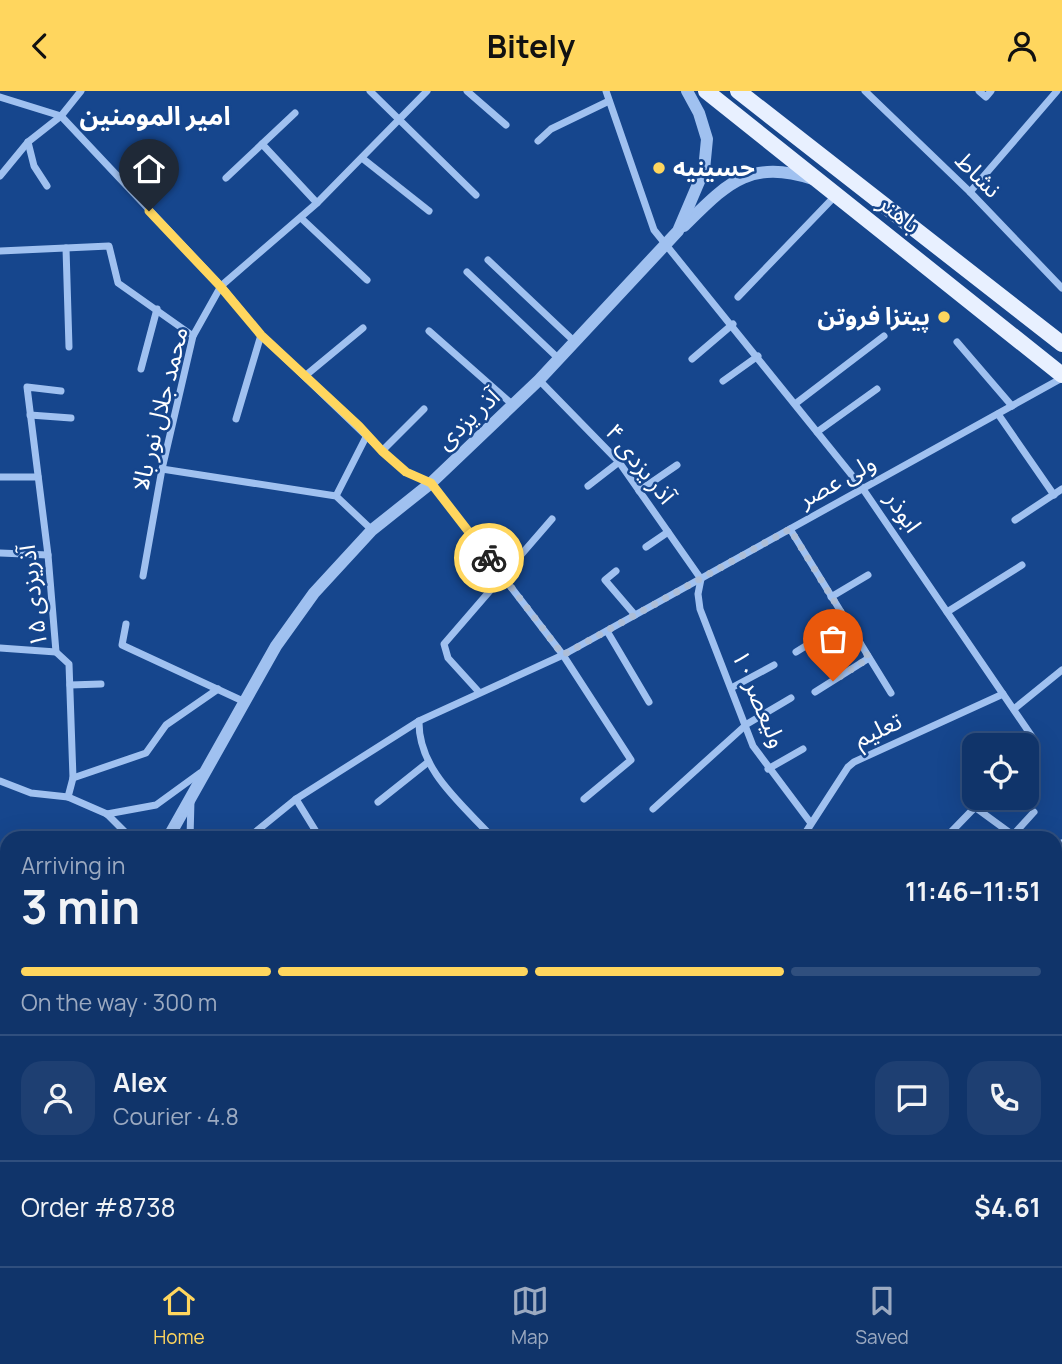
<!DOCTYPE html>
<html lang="en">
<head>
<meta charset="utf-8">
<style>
	:root { --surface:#10346a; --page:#1e3f72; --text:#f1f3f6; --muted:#9caac1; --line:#304f7e; --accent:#ffd65e }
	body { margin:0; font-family:Manrope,"Noto Sans Arabic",sans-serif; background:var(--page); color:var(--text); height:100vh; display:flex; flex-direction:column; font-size:26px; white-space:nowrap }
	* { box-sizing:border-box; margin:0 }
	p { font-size:23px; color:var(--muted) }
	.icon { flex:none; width:38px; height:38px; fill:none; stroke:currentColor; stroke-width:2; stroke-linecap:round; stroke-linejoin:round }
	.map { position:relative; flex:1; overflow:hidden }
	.panel { position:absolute; left:0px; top:740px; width:1062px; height:436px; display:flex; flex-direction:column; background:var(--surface); border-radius:21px 21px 0 0; box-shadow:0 7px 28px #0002,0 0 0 2px var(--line) }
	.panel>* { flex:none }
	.buttons { position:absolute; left:962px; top:642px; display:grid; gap:14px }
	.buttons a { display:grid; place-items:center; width:77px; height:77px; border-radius:14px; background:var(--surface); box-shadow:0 7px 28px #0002,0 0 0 2px var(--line); font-size:35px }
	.pin { position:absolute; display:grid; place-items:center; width:60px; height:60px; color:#fff; margin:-72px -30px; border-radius:50% 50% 50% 0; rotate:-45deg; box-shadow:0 0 7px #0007 }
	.pin .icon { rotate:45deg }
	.courier { position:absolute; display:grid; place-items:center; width:70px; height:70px; margin:-35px; border:5px solid #ffd65e; border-radius:50%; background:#fff; color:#222; box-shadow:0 2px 9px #0007 }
	.overview em { font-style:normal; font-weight:700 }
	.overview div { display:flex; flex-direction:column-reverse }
	.overview { display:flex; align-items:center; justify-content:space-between; height:119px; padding:0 21px }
	h1 { font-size:46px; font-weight:700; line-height:52px }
	.bar { display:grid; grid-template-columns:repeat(4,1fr); gap:10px 7px; align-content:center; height:84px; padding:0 21px }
	.bar i { height:9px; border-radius:5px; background:var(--line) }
	.bar .current { background:var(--accent) }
	.bar p { grid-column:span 4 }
	.line { display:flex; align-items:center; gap:18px; padding:0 21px; border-top:2px solid var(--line) }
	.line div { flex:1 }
	.round { display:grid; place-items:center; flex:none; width:74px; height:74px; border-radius:21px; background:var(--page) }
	header { display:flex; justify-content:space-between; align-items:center; height:91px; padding:0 21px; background:var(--accent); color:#111; font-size:32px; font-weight:700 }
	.menu { display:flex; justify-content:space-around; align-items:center; height:98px; border-top:2px solid var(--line); background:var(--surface); font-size:19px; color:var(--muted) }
	.menu a { display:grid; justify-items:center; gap:4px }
	.menu .current { color:var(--accent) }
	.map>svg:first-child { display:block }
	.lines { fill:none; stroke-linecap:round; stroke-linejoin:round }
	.minor { stroke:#a0c1f0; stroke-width:7 }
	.tertiary { stroke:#a0c1f0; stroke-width:12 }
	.primary { stroke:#e8f0ff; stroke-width:16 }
	.done { stroke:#adbed7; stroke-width:7; stroke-dasharray:0 12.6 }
	.route { stroke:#ffd65e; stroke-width:9 }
	.poi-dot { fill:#ffd65e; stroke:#16468d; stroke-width:2.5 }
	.labels { text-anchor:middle; stroke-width:5; stroke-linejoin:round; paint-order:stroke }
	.poi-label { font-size:24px; font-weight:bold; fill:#fff; stroke:#16468d; text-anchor:start }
	.street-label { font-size:24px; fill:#fff; stroke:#16468d }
	.neighbourhood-label { font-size:26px; font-weight:bold; fill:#fff; stroke:#16468d }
</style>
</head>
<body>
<header><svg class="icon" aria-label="back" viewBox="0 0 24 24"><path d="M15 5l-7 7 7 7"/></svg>Bitely<svg class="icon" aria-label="person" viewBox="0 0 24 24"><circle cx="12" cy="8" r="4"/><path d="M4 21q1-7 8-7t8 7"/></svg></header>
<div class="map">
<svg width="1062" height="1175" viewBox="0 0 1062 1175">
	<rect width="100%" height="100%" fill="#16468d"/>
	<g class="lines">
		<g class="minor">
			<polyline points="370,0 476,104"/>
			<polyline points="467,0 506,34"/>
			<polyline points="606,0 654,139 863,398 1033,647 1027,655"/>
			<polyline points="865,0 970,101 1062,197"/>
			<polyline points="979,0 986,6 991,0"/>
			<polyline points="0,6 61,25 221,195 261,244 382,360 406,381 431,392 563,564 631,669 584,708"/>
			<polyline points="538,50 551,38 609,10"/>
			<polyline points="28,51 34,75 47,95"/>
			<polyline points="262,53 317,112"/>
			<polyline points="362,67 429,120"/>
			<polyline points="0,85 28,51 61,25 81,0"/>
			<polyline points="226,87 295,22"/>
			<polyline points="970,101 1057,0"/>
			<polyline points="301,127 367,189"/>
			<polyline points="66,157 69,256"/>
			<polyline points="0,160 109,155 118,192 193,245"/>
			<polyline points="488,169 576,252"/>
			<polyline points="467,181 559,268"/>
			<polyline points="738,206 837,103"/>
			<polyline points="429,240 513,314"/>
			<polyline points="957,251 1012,315"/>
			<polyline points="692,268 733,233"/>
			<polyline points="141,278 157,218"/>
			<polyline points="305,285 363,237"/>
			<polyline points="539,289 619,371 701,488 698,503 700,518 753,655 810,731"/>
			<polyline points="723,290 758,265"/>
			<polyline points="61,300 27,296 48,464 56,561 69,573 73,687 68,706"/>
			<polyline points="795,313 884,245"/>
			<polyline points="998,323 1054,404"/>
			<polyline points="30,324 71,327"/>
			<polyline points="236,328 261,244"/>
			<polyline points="817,341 877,298"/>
			<polyline points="382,360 424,318"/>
			<polyline points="162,378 336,405 372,439"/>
			<polyline points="0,386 38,386"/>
			<polyline points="588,395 619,371"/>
			<polyline points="639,400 677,374"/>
			<polyline points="336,405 367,344"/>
			<polyline points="1015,429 1062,398"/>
			<polyline points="790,438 891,602"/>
			<polyline points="646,456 668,441"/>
			<polyline points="0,462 48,464"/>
			<polyline points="616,480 605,489 635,524"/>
			<polyline points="143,485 162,378 193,245 221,195 317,112 427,0"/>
			<polyline points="831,506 868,484"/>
			<polyline points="947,521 1022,474"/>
			<polyline points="126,533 122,554 245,611"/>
			<polyline points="607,540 649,611"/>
			<polyline points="0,557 56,561"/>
			<polyline points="796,561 846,530"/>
			<polyline points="70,594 101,593"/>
			<polyline points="733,596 774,574"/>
			<polyline points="478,600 448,567 444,553 552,428"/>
			<polyline points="815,601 869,567"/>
			<polyline points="1014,618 1062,579"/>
			<path d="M419,630C418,679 462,713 493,747"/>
			<polyline points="768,678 803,658"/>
			<polyline points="73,687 146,662 166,634 218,598"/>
			<polyline points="0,690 31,702 68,706 107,723 131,747"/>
			<polyline points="296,708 320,747"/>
			<polyline points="378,711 427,672"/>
			<polyline points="976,717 1013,744 1034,721"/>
			<polyline points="653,718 747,633 791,607"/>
			<polyline points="107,723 156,714 200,682"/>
			<polyline points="190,747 191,709"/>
			<polyline points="248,747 296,708 419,630 563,564 1062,287"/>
			<polyline points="802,747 848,676 854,671 1003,603"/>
			<polyline points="950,747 951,741 984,707"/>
			<polyline points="1055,759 1062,752"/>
			<polyline points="0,786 7,784"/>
			<polyline points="1055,808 1062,812"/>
			<polyline points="1055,854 1062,840"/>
			<polyline points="0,936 7,948"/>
			<polyline points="1055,937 1062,934"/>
			<polyline points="1055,1002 1062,983"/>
			<polyline points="0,1092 7,1097"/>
			<polyline points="1055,1149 1062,1150"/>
			<polyline points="321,1169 327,1175"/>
			<polyline points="733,1169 741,1175"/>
			<polyline points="269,1175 274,1169"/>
			<polyline points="751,1175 756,1169"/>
			<polyline points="888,1175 891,1169"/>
			<polyline points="995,1175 997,1169"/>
		</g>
		<g class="tertiary">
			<path d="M684,135C728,92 748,68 813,88"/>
			<polyline points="168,747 276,555 314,502 372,439 431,392 539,289 678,140 704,79 707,48 699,22 687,0"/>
			<polyline points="0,1056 7,1039"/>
		</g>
		<g class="primary">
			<polyline points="706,0 1062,284"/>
			<polyline points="738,0 1062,253"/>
		</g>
	</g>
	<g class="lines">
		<polyline class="done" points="489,467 563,564 790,438 869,567 833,590"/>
		<polyline class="route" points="149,120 220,195 261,244 359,335 382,360 406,381 431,392 489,467"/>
	</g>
	<g class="poi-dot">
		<circle cx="659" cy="77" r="7"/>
		<circle cx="944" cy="226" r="7"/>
	</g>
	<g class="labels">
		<g class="poi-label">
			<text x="673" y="85">حسینیه</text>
			<text x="930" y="234" text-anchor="end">پیتزا فروتن</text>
		</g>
		<g class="street-label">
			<text transform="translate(978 84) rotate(45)" y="8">نشاط</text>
			<text transform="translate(899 123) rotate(39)" y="8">باهنر</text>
			<text transform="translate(160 318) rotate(-76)" y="8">محمد جلال نور بالا</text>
			<text transform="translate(468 328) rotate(-43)" y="8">آذر یزدی</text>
			<text transform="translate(640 373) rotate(51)" y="8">۴ آذر یزدی</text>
			<text transform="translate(837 390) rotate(-29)" y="8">ولی عصر</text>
			<text transform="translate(903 421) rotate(56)" y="8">ابوذر</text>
			<text transform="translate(33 505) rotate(-97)" y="8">۱۵ آذریزدی</text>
			<text transform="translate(759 608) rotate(67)" y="8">۱۰ ولیعصر</text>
			<text transform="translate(878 639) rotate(-25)" y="8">تعلیم</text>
		</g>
		<g class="neighbourhood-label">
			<text x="155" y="34">امیر المومنین</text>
		</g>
	</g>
</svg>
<div class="buttons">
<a><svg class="icon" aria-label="locate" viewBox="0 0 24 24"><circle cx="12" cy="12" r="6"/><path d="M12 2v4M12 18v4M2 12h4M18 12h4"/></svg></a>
</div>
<div class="pin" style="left:833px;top:590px;background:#ea580c"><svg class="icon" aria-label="bag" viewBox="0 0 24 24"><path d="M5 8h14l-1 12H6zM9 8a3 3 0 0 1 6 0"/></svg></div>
<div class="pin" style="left:149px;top:120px;background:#1f2937"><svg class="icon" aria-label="home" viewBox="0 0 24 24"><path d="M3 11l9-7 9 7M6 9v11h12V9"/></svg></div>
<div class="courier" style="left:489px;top:467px"><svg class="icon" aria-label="bike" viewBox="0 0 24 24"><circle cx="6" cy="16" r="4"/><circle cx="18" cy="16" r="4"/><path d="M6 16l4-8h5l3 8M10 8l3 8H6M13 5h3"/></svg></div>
<section class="panel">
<div class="overview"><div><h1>3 min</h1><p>Arriving in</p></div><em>11:46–11:51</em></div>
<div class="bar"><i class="current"></i><i class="current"></i><i class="current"></i><i></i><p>On the way · 300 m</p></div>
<div class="line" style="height:126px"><a class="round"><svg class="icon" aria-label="person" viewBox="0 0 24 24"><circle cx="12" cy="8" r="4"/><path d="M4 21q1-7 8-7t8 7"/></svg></a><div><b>Alex</b><p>Courier · 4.8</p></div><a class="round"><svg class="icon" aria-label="chat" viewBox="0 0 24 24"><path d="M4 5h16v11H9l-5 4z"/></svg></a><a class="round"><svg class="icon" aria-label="phone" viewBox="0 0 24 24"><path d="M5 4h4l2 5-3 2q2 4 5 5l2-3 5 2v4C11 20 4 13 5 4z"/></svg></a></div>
<div class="line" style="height:91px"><div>Order #8738</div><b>$4.61</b></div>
</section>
</div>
<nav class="menu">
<a class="current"><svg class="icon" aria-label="home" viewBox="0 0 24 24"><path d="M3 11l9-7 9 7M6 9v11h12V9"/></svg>Home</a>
<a><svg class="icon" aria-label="map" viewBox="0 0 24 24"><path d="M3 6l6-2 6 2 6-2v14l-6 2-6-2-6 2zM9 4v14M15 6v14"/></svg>Map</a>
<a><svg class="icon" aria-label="saved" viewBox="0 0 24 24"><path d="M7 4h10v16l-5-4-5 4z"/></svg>Saved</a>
</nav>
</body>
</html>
